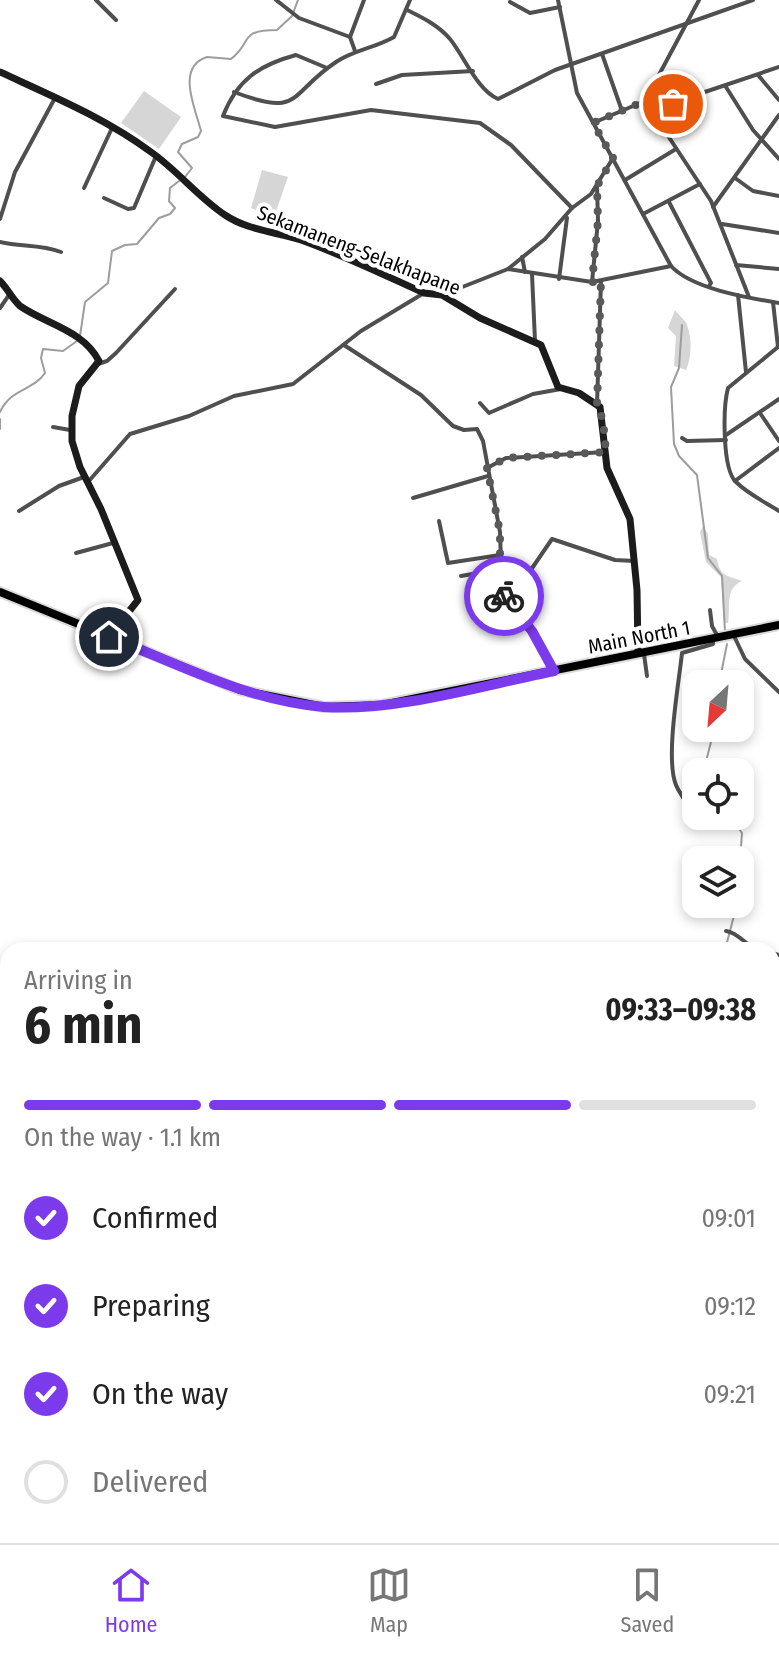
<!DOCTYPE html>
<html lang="en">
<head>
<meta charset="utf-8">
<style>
	:root { --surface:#fff; --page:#f6f6f6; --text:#222; --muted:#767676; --line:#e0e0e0; --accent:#7c3aed }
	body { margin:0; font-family:"Fira Sans Condensed",sans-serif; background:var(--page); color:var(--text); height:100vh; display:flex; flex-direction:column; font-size:30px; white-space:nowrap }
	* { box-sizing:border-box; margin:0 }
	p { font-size:26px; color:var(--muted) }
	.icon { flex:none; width:44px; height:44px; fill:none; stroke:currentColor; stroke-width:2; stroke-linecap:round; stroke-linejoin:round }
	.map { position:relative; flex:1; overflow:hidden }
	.side { position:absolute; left:0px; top:942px; width:780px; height:602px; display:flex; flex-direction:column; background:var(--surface); border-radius:24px 24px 0 0; box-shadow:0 4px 12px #0003 }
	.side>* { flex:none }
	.needle { width:52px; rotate:206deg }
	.fabs { position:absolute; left:682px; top:670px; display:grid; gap:16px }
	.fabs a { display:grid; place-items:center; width:72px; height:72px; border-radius:16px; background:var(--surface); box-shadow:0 4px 12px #0003; font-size:40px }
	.pin { position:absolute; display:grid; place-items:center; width:68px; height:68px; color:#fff; margin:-34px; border:4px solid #fff; border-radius:50%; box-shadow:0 2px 8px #0007 }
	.courier { position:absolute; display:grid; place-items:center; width:80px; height:80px; margin:-40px; border:6px solid #7c3aed; border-radius:50%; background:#fff; color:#222; box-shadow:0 2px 10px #0007 }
	.headline em { font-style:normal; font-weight:700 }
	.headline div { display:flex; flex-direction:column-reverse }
	.headline { display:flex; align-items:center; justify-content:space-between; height:136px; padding:0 24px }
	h1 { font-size:52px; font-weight:700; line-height:60px }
	.bar { display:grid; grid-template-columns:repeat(4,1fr); gap:12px 8px; align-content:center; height:96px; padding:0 24px }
	.bar i { height:10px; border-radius:6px; background:var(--line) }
	.bar .active { background:var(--accent) }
	.bar p { grid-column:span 4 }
	ol { padding:0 24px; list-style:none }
	li { display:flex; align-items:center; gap:24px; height:88px }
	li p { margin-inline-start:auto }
	li .icon { padding:8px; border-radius:50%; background:var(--accent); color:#fff; stroke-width:4 }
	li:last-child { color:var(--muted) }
	li i { width:44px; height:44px; border:4px solid var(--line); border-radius:50% }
	.tabs { display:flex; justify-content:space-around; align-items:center; height:112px; border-top:2px solid var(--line); background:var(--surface); font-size:22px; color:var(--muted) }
	.tabs a { display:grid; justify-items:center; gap:4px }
	.tabs .active { color:var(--accent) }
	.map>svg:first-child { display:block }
	.green { fill:#d6d6d6 }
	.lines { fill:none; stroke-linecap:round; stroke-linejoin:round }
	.stream { stroke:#9d9d9d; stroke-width:2 }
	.primary-casing { stroke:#dbdbdb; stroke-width:12 }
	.street { stroke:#4f4f4f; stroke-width:4 }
	.secondary { stroke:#1c1c1c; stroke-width:7 }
	.primary { stroke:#000; stroke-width:8 }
	.done { stroke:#595959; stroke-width:8; stroke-dasharray:0 14.4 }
	.route { stroke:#7c3aed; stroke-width:10 }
	.labels { text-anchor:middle; stroke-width:8; stroke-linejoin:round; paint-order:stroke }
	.street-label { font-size:20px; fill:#000; stroke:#fff }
</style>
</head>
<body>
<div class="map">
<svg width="779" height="1543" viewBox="0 0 779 1543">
	<rect width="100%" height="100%" fill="#fff"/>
	<g class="green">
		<polygon points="144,91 181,117 159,149 121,123"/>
		<polygon points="262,170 288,177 274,217 251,208"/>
		<path d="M675,310C678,315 685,319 687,325C692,338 692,357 686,370L674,366L676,336L668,328Z"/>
		<path d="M703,526L708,534L709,555L717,559C720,578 730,576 742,581C724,589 731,607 728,623H724L721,577L706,562L700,532Z"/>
	</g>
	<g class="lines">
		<g class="stream">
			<path d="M185,177L192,168L178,152L182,144L198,137L201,131C196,110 175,67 207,57L231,59C253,42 238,30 277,30L292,16L298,0"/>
			<polyline points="682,325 679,368 671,387 674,444 679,456 697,475 708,558 722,576 725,632"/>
			<polyline points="80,336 85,302 108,283 112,251 125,245 137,244 159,218 170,214 175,208 169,201 170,188 179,181"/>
			<path d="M0,412C11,388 33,391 45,373L41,358L43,349L63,351L77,341"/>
			<polyline points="0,419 0,429"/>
			<polyline points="719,684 727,644"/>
			<path d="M706,772C704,755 714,744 712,728"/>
			<polyline points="730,816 742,833 740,860"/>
			<polyline points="740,895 744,874 740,862"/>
			<polyline points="725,950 737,904"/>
		</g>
		<g class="primary-casing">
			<polyline id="primary" points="0,592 240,690 324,707 382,705 779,625"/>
		</g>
		<g class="street">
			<polyline points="96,0 116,20"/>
			<polyline points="276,0 299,18 350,37 355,51"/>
			<path d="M558,0L577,93L671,266C692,289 749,298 779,303"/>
			<polyline points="510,2 530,13 560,7"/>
			<path d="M407,10C423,18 438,25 450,39C464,56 477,90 498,99L555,70L753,0"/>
			<polyline points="350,37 364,0"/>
			<polyline points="602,54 621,108"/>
			<path d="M327,68L296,55C259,65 237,80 223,116L275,127L371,110L480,123L511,145L572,208"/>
			<polyline points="758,75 779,100"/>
			<polyline points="376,84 402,75 473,71"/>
			<polyline points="726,87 753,130 779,159"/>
			<path d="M234,92C302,118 288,94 336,62C354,50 375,48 394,37L410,0"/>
			<polyline points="645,101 699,0"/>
			<polyline points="593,123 645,101 711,201 749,297"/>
			<polyline points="660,124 670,107 678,101 779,67"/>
			<polyline points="735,178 753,191 779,196"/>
			<polyline points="625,180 676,149"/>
			<polyline points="84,188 112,128"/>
			<polyline points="104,198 128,209 134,208 156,156"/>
			<polyline points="669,202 711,283 709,286"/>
			<polyline points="713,207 779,115"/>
			<polyline points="643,214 700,184"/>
			<polyline points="0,219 15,172 55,98"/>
			<polyline points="722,224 779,233"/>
			<path d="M0,242C21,247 40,244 61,252"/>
			<polyline points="522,257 525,272"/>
			<polyline points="736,265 779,269"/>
			<polyline points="508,269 545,239 572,208 591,194 613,158"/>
			<polyline points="532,274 535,341"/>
			<polyline points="559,279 567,218"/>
			<polyline points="592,282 598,221 597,186"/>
			<polyline points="442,295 508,269 592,282 671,266"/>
			<polyline points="738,295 746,372"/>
			<polyline points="773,302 778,347"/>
			<polyline points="0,308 9,295"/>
			<polyline points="344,345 421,395 453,426 464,430 477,429 483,441 500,532 502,591 532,631 553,669"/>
			<path d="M778,347L728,388C723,407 722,469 736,482C748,494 765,502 779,511"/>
			<polyline points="98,364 107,361 116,353 175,289"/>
			<polyline points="480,403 489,413 533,394 561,389"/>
			<polyline points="597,405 601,281"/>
			<polyline points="760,413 779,441"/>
			<polyline points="53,427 70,430"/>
			<polyline points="726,435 779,399"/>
			<polyline points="682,438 687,441 726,440"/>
			<polyline points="487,468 506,458 605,452"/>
			<polyline points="735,481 779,448"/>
			<polyline points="88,482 130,434 189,416 234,396 293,384 361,331 424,293"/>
			<polyline points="413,498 488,476"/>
			<polyline points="19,511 59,486 84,477"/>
			<polyline points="439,521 448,563 500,555"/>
			<polyline points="76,553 113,543"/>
			<polyline points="461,576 484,572 500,581"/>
			<polyline points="505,597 526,577 552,539 615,560 635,561"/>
			<polyline points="710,610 712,626 718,637"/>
			<polyline points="734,636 745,659 779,692"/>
			<polyline points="644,654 647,676"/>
			<path d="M687,807C685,798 679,793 676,785C665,758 679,683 682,653L713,644V640"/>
			<path d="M726,931C740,933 746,947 759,950"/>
			<polyline points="772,953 779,955"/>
		</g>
		<g class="secondary">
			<path d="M0,72C52,96 105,118 151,152C178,171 198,197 225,215C247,230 276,232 301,240C343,255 384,275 424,293L442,295L480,318L541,345L558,387L579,393L600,407L607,468L630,519L637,590L638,653"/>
			<path d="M0,281C8,289 12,299 20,306C46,324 83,330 99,361L79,386L72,416V441L80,467L101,509L138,600L109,637"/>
		</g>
		<use href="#primary" class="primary"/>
	</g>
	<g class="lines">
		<polyline class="done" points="504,596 500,581 500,532 487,468 506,458 606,452 603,420 597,405 601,281 592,282 598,221 597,186 613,158 593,123 645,101 653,112 664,116 673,104"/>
		<path class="route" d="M109,637C179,664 248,701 324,707C395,712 484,685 554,671L532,631L504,596"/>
	</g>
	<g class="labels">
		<g class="street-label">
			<text transform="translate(359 250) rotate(21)" y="7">Sekamaneng-Selakhapane</text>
			<text transform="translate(639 637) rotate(-11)" y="7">Main North 1</text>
		</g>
	</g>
</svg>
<div class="fabs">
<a><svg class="needle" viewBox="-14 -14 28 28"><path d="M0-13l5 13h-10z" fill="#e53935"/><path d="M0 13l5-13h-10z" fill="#767676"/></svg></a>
<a><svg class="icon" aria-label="locate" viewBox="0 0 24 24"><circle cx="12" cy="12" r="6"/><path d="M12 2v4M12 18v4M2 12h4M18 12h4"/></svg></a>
<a><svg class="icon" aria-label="layers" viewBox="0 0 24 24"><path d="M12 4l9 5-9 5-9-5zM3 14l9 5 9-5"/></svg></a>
</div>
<div class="pin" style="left:673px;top:104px;background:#ea580c"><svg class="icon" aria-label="bag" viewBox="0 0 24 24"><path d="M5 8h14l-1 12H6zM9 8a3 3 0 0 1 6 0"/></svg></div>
<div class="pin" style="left:109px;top:637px;background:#1f2937"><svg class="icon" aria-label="home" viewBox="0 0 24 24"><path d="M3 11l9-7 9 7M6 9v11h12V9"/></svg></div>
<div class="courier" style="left:504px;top:596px"><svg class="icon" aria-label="bike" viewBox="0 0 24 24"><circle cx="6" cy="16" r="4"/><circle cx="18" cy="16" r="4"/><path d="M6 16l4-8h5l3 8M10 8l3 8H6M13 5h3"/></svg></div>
<section class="side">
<div class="headline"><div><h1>6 min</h1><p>Arriving in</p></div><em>09:33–09:38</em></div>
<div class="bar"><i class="active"></i><i class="active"></i><i class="active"></i><i></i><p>On the way · 1.1 km</p></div>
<ol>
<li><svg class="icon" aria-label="check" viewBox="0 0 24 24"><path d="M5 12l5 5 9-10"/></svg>Confirmed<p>09:01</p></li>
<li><svg class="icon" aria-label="check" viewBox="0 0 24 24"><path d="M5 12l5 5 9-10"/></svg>Preparing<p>09:12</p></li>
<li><svg class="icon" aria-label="check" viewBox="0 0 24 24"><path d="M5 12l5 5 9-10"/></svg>On the way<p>09:21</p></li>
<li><i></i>Delivered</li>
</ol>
</section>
</div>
<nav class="tabs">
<a class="active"><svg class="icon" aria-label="home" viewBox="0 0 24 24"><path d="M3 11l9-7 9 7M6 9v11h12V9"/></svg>Home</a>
<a><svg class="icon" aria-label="map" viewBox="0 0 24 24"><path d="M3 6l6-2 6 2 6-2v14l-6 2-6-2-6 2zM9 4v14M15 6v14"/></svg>Map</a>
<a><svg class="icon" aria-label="saved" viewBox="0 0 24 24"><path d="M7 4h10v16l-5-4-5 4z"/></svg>Saved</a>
</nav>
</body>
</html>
